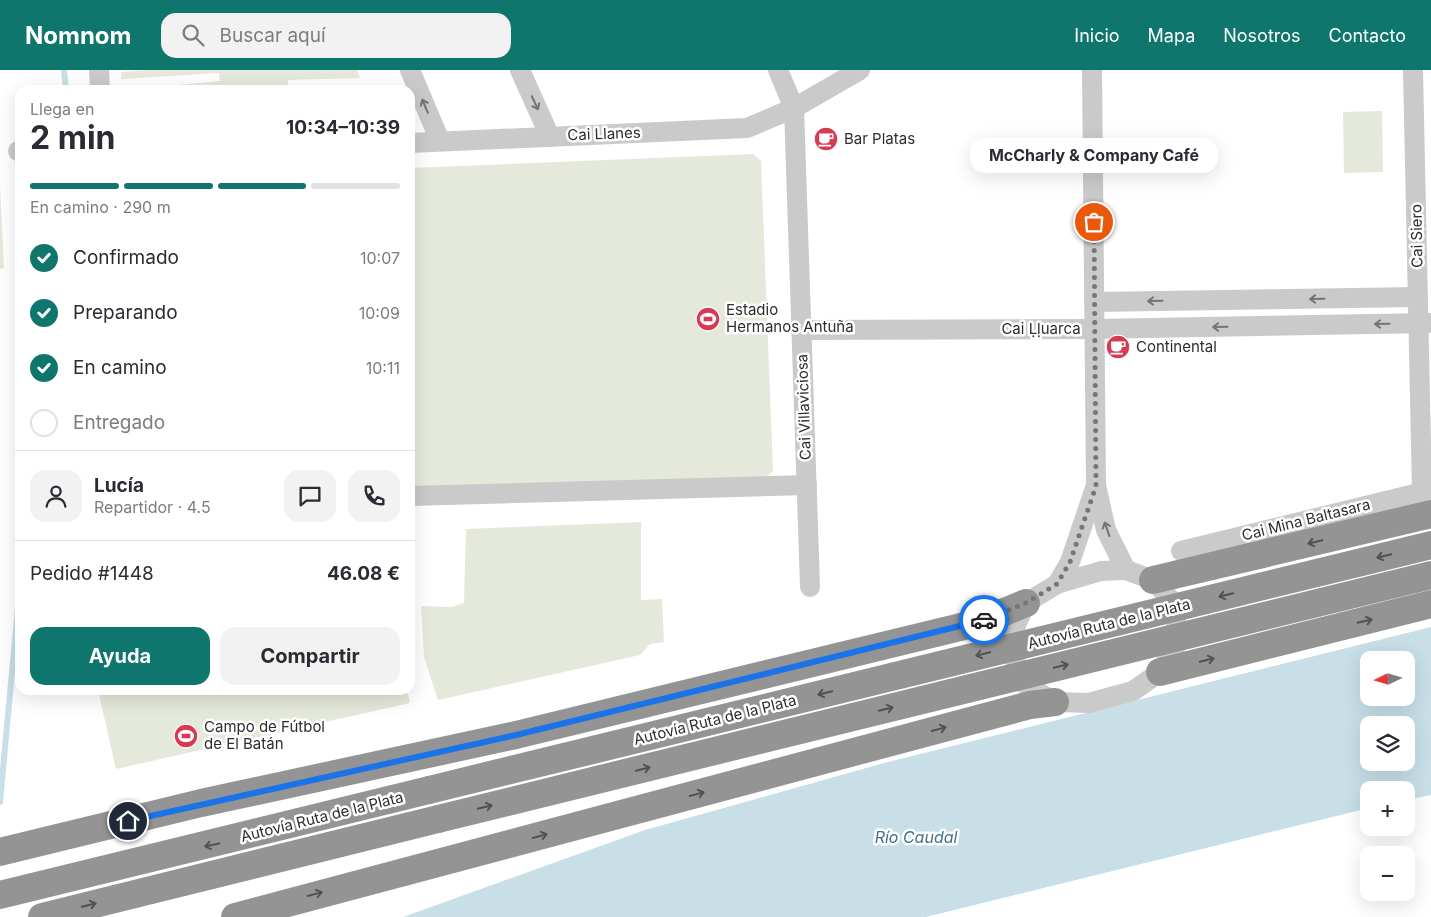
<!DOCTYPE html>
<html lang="es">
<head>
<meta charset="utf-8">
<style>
	:root { --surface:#fff; --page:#f2f2f3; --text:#2b2b33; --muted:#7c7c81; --line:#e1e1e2; --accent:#0f766e }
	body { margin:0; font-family:Inter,sans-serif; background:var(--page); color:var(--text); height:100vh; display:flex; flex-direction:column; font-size:19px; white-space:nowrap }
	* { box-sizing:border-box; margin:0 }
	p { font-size:16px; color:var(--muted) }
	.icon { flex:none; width:28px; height:28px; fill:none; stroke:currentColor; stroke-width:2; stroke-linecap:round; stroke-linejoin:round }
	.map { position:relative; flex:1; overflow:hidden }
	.sheet { position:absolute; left:15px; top:15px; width:400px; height:610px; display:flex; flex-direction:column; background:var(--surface); border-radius:15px; box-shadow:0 5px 20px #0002 }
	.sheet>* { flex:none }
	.needle { width:32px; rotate:265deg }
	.fabs { position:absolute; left:1360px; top:581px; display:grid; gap:10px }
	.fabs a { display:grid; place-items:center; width:55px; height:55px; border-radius:10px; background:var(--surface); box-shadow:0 5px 20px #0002; font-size:25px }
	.pin { position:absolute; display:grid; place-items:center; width:42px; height:42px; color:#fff; margin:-21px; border:2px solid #fff; border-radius:50%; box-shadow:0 1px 5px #0007 }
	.courier { position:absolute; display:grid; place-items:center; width:50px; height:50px; margin:-25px; border:4px solid #1a73e8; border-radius:50%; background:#fff; color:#222; box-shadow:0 1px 6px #0007 }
	.bubble { position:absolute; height:35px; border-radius:15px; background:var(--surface); box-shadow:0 5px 20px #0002; font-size:16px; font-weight:700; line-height:35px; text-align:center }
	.summary em { font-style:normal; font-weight:700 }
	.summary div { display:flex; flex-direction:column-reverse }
	.summary { display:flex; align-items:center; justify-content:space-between; height:85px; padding:0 15px }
	h1 { font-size:32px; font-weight:700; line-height:38px }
	.bar { display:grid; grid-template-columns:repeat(4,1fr); gap:8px 5px; align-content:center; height:60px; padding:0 15px }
	.bar i { height:6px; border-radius:4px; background:var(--line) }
	.bar .selected { background:var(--accent) }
	.bar p { grid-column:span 4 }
	.line { display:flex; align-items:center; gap:12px; padding:0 15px; border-top:1px solid var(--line) }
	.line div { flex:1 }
	.round { display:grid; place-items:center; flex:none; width:52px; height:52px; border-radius:15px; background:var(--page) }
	ol { padding:0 15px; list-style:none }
	li { display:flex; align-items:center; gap:15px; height:55px }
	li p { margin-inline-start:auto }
	li .icon { padding:5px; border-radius:50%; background:var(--accent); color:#fff; stroke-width:4 }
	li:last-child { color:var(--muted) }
	li i { width:28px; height:28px; border:2px solid var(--line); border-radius:50% }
	.cta { display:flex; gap:10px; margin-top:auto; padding:10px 15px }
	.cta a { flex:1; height:58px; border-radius:15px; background:var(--accent); color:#fff; font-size:20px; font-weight:700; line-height:58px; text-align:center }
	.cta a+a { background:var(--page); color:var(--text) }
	header { display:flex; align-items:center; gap:30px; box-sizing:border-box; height:70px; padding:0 25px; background:var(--accent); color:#fff }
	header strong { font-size:24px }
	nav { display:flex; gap:28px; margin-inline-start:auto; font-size:18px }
	.search { width:350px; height:45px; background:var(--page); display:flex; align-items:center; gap:12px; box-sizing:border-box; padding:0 18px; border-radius:15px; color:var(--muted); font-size:19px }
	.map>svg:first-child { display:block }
	.green { fill:#e4e9db }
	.water { fill:#c8dfe8; fill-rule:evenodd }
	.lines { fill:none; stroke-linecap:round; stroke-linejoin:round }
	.stream { stroke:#c8dfe8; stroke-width:6 }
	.street { stroke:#cacaca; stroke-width:20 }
	.highway { stroke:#949494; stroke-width:28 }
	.highway-bridge { stroke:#949494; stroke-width:28 }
	.oneway { stroke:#747474 }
	.oneway2 { stroke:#515151 }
	.done { stroke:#767676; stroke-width:5; stroke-dasharray:0 9 }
	.route { stroke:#1a73e8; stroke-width:6 }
	.labels { text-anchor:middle; stroke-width:5; stroke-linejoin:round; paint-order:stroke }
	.street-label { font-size:15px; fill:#2d2d2d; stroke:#fff }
	.poi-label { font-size:15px; fill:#2d2d2d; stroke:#fff; text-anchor:start }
	.water-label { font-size:16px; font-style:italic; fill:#417388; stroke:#fff }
</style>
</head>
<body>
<header>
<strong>Nomnom</strong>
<div class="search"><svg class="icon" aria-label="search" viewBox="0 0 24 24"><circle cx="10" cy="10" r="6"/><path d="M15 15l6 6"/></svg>Buscar aquí</div>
<nav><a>Inicio</a><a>Mapa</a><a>Nosotros</a><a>Contacto</a></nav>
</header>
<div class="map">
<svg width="1431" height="847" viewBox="0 0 1431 847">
	<rect width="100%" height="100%" fill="#fff"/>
	<g class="green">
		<polygon points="146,0 357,0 360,8 288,10 288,20 120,20 220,11 219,3 121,9 121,2"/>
		<polygon points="1382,41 1383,102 1344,103 1343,42"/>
		<polygon points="753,84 761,91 773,401 766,407 410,419 410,98"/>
		<polygon points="0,116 4,198 0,199"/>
		<polygon points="641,452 641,530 662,529 664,572 650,574 640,585 438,630 424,587 421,536 452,537 464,533 466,459"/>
		<polygon points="98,620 407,620 410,633 116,699"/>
	</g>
	<path class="water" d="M1431,557V725L1406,730V720H1369V738L926,847H403L645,760L884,693ZM1369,590H1406V628H1369ZM1369,655H1406V692H1369Z"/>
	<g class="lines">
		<g class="stream">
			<polyline points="64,0 66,20"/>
			<polyline points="0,732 20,516"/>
		</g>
		<g class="street">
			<polyline points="99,0 100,20"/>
			<polyline points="410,0 440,71"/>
			<polyline points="520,0 550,67"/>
			<polyline points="778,0 794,38 810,517"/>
			<polyline points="1092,0 1096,415 1106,460 1126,500"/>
			<polyline points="1413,0 1422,422"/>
			<polyline points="410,73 747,58 794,38 860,0"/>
			<polyline points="18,81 20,82"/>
			<polyline points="1094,232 1418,227"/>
			<polyline points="801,260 1094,259 1431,253"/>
			<polyline points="410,426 807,415"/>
			<polyline points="1181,481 1431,420"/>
			<polygon points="1126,500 1153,510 1172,531 1176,548 1177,574 1160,602 1133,621 1089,633 1055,632 1026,615 1015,590 1012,564 1026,533 1057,514 1101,501"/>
			<polyline points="1057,514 1070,492 1096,415"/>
		</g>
		<g class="highway">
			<polyline points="1153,510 1431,444"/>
			<polyline points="1160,602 1431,534"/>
			<polyline points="0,782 201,733 516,665 977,553 1026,533"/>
			<polyline points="0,825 429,720"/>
			<polyline points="42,847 438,749"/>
			<polyline points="235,847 1030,635 1055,632"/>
		</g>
		<g class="highway-bridge">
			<polyline points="429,720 1431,475"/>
			<polyline points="438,749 1431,505"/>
		</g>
	</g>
	<defs><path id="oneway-shaft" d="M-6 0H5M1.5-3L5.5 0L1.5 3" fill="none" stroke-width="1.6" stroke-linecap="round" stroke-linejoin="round" transform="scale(1.25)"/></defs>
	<g class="oneway">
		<use href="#oneway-shaft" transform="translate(535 33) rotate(65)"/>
		<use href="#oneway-shaft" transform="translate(425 36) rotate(-113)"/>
		<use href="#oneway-shaft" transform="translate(1317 229) rotate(179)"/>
		<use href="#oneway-shaft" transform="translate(1155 231) rotate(179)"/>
		<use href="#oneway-shaft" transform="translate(1382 254) rotate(179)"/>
		<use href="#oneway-shaft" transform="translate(1220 257) rotate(179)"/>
		<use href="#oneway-shaft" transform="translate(1107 459) rotate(-109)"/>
	</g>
	<g class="oneway2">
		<use href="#oneway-shaft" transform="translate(1315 472) rotate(167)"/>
		<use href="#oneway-shaft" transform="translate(1384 486) rotate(166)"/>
		<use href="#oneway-shaft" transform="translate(1226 525) rotate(166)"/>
		<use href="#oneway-shaft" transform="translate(1365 551) rotate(-14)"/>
		<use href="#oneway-shaft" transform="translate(983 584) rotate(166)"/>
		<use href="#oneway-shaft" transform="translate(1207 590) rotate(-14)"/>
		<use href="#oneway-shaft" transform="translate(1061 596) rotate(-14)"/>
		<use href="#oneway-shaft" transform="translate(825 623) rotate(166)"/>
		<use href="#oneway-shaft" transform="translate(886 639) rotate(-14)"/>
		<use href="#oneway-shaft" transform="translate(939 659) rotate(-15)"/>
		<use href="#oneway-shaft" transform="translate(643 699) rotate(-14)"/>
		<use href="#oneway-shaft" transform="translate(697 724) rotate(-15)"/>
		<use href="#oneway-shaft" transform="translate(485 737) rotate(-14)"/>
		<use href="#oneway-shaft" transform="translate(540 766) rotate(-15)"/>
		<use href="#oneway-shaft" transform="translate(212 775) rotate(168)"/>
		<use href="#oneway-shaft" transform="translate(315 824) rotate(-15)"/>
		<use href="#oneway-shaft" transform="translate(89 835) rotate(-14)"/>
	</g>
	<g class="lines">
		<polyline class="done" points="984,550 1026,533 1057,514 1070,492 1096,416 1094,152"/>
		<polyline class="route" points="128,751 516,665 984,550"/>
	</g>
	<defs>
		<g id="cafe-disc" transform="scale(1.25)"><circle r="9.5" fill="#d73b54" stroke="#fff"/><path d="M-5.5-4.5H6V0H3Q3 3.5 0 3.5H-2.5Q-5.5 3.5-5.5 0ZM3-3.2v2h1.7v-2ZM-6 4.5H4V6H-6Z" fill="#fff"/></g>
		<g id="stadium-disc" transform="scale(1.25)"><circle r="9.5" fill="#d73b54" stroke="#fff"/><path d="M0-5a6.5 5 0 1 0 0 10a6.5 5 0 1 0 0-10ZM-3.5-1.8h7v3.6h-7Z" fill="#fff"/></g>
	</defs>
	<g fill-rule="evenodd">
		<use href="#cafe-disc" x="826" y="69"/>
		<use href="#stadium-disc" x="708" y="249"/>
		<use href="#cafe-disc" x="1118" y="277"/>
		<use href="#stadium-disc" x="186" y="666"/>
	</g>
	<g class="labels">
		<g class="street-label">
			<text transform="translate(604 64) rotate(-2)" y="5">Cai Llanes</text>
			<text transform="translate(1417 166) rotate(-91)" y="5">Cai Siero</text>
			<text x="1041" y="264">Cai Ḷḷuarca</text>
			<text transform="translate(804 337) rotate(-92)" y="5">Cai Villaviciosa</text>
			<text transform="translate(1306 450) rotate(-14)" y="5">Cai Mina Baltasara</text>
			<text transform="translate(1109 554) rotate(-14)" y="5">Autovía Ruta de la Plata</text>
			<text transform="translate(715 650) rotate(-14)" y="5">Autovía Ruta de la Plata</text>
			<text transform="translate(322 747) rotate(-14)" y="5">Autovía Ruta de la Plata</text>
		</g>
		<g class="poi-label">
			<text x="844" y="74">Bar Platas</text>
			<text x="726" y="245">Estadio<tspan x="726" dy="17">Hermanos Antuña</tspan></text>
			<text x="1136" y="282">Continental</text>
			<text x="204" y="662">Campo de Fútbol<tspan x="204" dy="17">de El Batán</tspan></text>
		</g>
		<g class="water-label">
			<text x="916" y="773">Río Caudal</text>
		</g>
	</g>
</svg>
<div class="fabs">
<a><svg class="needle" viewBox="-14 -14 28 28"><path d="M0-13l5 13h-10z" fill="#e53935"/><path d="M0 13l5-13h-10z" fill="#7c7c81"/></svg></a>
<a><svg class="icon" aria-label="layers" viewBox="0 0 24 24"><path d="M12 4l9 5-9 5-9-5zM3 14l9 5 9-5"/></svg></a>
<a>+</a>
<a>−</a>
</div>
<div class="pin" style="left:1094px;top:152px;background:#ea580c"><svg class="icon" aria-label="bag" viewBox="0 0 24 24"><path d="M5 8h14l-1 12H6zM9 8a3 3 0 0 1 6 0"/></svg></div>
<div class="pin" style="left:128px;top:751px;background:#1f2937"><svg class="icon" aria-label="home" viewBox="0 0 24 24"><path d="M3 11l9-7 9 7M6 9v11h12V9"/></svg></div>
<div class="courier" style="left:984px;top:550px"><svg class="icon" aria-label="car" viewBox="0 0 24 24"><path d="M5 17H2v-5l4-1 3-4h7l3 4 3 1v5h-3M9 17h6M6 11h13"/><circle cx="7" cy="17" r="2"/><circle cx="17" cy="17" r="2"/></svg></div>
<div class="bubble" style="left:970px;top:68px;width:248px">McCharly &amp; Company Café</div>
<section class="sheet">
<div class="summary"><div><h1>2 min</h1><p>Llega en</p></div><em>10:34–10:39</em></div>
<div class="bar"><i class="selected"></i><i class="selected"></i><i class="selected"></i><i></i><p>En camino · 290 m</p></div>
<ol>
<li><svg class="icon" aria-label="check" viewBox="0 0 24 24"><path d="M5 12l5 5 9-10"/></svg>Confirmado<p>10:07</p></li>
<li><svg class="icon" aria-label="check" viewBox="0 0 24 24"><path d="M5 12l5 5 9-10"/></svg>Preparando<p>10:09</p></li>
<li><svg class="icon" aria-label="check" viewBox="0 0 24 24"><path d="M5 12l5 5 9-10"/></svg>En camino<p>10:11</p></li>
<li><i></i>Entregado</li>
</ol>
<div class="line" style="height:90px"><a class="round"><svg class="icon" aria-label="person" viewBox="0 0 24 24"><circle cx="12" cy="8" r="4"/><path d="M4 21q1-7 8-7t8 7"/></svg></a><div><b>Lucía</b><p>Repartidor · 4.5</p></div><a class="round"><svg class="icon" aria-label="chat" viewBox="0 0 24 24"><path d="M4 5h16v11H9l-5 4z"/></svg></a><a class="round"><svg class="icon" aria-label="phone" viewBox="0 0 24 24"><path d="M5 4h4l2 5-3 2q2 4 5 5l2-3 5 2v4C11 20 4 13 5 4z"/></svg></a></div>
<div class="line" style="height:65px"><div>Pedido #1448</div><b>46.08 €</b></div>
<div class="cta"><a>Ayuda</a><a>Compartir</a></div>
</section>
</div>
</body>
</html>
